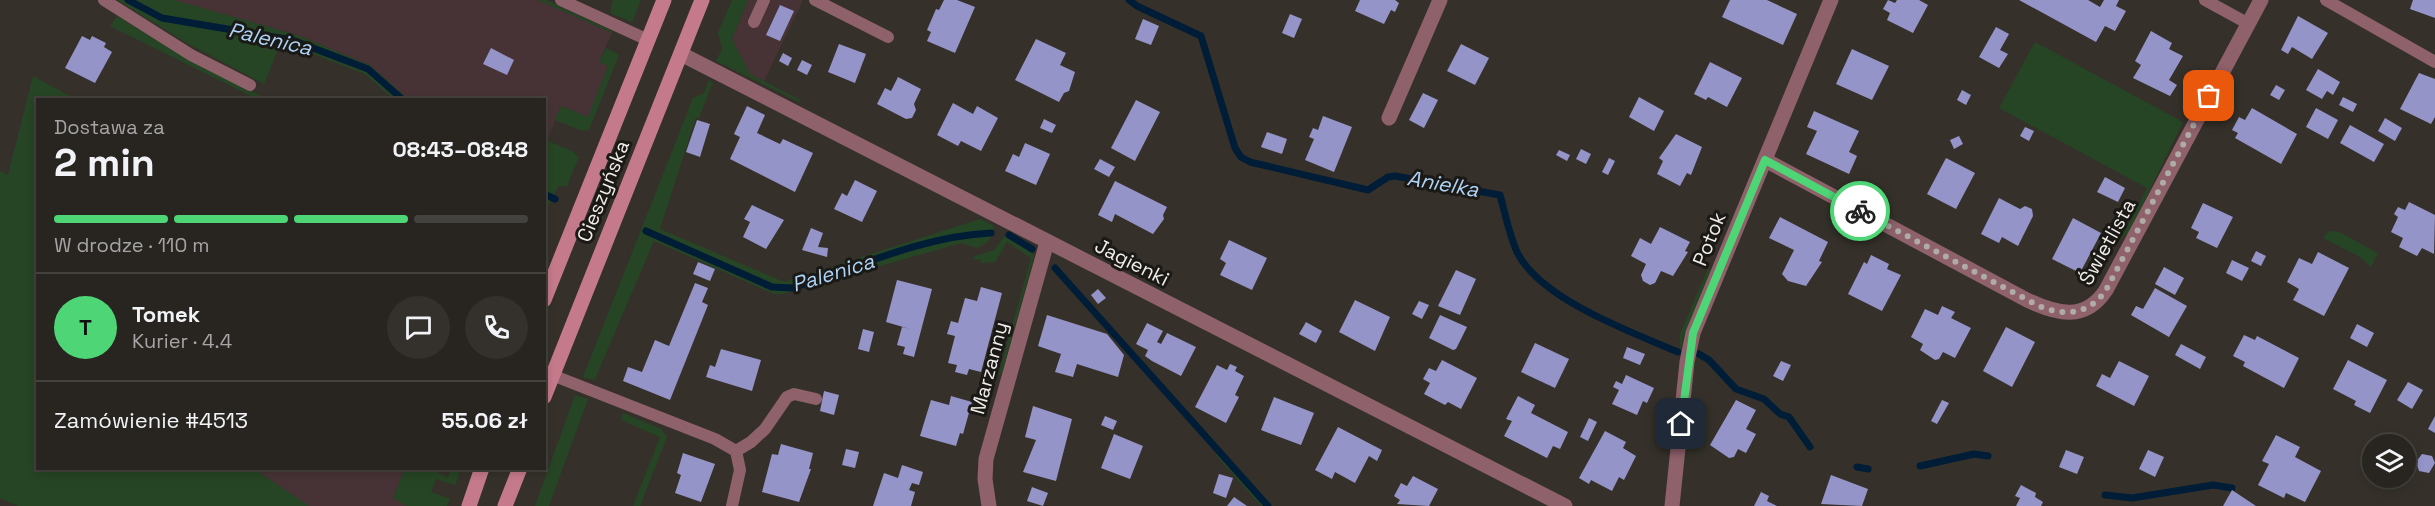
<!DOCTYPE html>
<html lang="pl">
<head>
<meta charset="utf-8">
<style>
	:root { --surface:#282520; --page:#34312d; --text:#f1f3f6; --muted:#a5a5a5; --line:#44423e; --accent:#4ed676 }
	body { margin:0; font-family:"Space Grotesk",sans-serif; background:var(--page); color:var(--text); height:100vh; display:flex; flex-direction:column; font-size:22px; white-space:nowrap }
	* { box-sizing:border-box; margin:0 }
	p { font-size:20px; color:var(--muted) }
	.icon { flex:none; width:33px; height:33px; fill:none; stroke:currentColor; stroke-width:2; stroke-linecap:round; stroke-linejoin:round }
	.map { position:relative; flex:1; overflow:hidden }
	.side { position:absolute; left:36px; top:98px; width:510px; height:372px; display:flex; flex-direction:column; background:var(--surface); border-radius:0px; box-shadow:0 3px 9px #0003,0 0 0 2px var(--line) }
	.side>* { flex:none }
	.controls { position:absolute; left:2362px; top:434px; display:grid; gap:12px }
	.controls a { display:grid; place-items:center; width:54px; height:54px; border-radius:50%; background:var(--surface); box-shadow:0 3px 9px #0003,0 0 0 2px var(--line); font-size:30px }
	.pin { position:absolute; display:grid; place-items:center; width:51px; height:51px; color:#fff; margin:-26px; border-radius:12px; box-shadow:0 3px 9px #0006 }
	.courier { position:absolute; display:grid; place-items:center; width:60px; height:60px; margin:-30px; border:4px solid #4ed676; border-radius:50%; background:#fff; color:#222; box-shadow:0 2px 8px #0007 }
	.overview em { font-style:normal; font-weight:700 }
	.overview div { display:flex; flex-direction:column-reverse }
	.overview { display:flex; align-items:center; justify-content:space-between; height:102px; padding:0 18px }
	h1 { font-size:39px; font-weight:700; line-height:45px }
	.bar { display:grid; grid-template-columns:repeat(4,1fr); gap:9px 6px; align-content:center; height:72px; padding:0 18px }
	.bar i { height:8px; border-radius:4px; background:var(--line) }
	.bar .current { background:var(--accent) }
	.bar p { grid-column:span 4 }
	.line { display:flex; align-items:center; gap:15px; padding:0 18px; border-top:2px solid var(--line) }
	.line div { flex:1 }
	.round { display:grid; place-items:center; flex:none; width:63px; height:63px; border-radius:32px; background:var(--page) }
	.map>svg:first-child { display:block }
	.commercial { fill:#473336 }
	.green { fill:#264524 }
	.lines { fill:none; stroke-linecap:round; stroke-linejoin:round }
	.stream { stroke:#001d37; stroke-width:7 }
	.building { fill:#9594c9 }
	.lane { stroke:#8f616b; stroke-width:12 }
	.street { stroke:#8f616b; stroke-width:15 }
	.secondary { stroke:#c47a8b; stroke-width:15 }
	.done { stroke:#afaba6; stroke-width:6; stroke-dasharray:0 10.8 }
	.route { stroke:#4ed676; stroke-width:8 }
	.labels { text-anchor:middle; stroke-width:6; stroke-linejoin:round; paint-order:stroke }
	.street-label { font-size:20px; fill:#f0ede9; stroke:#1b1916 }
	.water-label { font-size:21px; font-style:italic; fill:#aed4f8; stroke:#1b1916 }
</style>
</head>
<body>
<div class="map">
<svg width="2435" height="506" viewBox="0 0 2435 506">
	<rect width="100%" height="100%" fill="#35312a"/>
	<g class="commercial">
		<polygon points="174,0 538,0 612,33 599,61 608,66 588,118 561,106 545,145 544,99 408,99 370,65 297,35"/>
		<polygon points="748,0 803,0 764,81 750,74 732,39"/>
		<polygon points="253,468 405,468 393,498 407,506 309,506"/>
	</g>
	<g class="green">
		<polygon points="117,0 174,0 297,35 370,65 408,99 393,99 365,74 281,42 264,84 187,43"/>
		<polygon points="538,0 546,0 612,31 612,33"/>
		<polygon points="613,0 641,0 632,22 610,13"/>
		<polygon points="732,0 748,0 732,39 750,74 802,101 799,102 716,61 722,49 718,33"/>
		<polygon points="117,16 181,55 259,95 257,99 110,26"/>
		<polygon points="2035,42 2183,122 2130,231 2120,240 2147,188 1999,108"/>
		<polygon points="606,48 619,55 589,130 583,131 555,120 561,106 588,117 608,66 599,62"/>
		<polygon points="33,76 75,99 38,99 38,468 253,468 309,506 18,506 0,498 0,171 8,175"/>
		<path d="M709,80L713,82L699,118L696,117L660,229L784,282L980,219L994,226C992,238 989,243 977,248L961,243L782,294H774L654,241L595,379L599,381L583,377L693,98L704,93Z"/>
		<polygon points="548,141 572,151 579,157 567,186 558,186 549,206 544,203 545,145"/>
		<polygon points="2329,231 2339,232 2378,253 2371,267 2360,257 2323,238"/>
		<polygon points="1008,236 1032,252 1034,257 1002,373 998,376 1031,258 1007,242 995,262 981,263 980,259 973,260 975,256 994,250 1004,237"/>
		<polygon points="1708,268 1711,271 1683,338 1680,356 1680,334"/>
		<polygon points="575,395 588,399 549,506 535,506"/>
		<polygon points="623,413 661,429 667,437 640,506 633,506 660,437 621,420"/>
		<polygon points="1215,454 1226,455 1273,506 1261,506"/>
		<polygon points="405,468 430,468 448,478 452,468 461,468 455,485 436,479 431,492 450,499 447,506 407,506 393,498"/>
	</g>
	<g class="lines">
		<g class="stream">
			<polyline points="128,0 162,18 292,40 368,69 402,99"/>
			<path d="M1129,0L1137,6L1201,36L1235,148L1241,157L1250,162L1368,190L1388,177L1395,176L1500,195C1505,213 1509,234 1517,252C1540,299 1631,332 1678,352"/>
			<polyline points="544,194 555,199"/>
			<path d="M646,231L772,287L793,288C857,267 924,236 991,233"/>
			<polyline points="1009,235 1032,249"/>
			<polyline points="1055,268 1268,506"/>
			<polyline points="1699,354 1709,360 1736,389 1764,399 1780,414 1789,417 1810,447"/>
			<polyline points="1920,466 1974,454 1988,456"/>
			<polyline points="1857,467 1868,469"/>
			<polyline points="2105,495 2132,498 2213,485 2232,488"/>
		</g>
	</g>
	<g class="building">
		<polygon points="944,0 957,0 975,7 955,53 927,41 931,32 927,30 936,9 939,10"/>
		<polygon points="1360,0 1395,0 1399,3 1395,12 1391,10 1384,24 1355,11"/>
		<polygon points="1730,0 1767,0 1797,14 1783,45 1722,17"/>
		<polygon points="1888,0 1895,3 1897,0 1919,0 1928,5 1913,33 1887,20 1890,13 1883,9"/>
		<polygon points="2019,0 2088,0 2100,7 2104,0 2119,0 2116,6 2126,11 2115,31 2105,26 2096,42"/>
		<polygon points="2413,0 2435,0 2435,18 2410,9"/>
		<polygon points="780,5 794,11 780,41 766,35"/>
		<polygon points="1290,14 1302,19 1294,38 1282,33"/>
		<polygon points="2298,16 2328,33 2312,59 2292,47 2288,54 2281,50"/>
		<polygon points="1143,19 1159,26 1151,45 1135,39"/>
		<polygon points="1996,27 2009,34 2000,50 2008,54 1999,68 1979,57"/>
		<polygon points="2151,31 2172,43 2169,49 2183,56 2169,80 2177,85 2170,96 2133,78 2141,65 2135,61"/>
		<polygon points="82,36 90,40 92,36 106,43 104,47 112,52 95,83 65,68"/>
		<polygon points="1036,39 1066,53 1060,65 1075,72 1069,91 1064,93 1059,102 1015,80"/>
		<polygon points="839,44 866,54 855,83 828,72"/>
		<polygon points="1461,44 1489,58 1475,85 1447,71"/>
		<polygon points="491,48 514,60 507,75 483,64"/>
		<polygon points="1852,49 1889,66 1872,100 1836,84"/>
		<polygon points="783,53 792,58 788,66 779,61"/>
		<polygon points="802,60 812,65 807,75 797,70"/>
		<polygon points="1710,62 1742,78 1727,107 1708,97 1706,100 1694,94"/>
		<polygon points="2318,69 2340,82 2333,95 2327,91 2322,99 2306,90"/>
		<polygon points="2419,73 2435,79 2435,117 2431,124 2400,109"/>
		<polygon points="898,77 921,89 914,104 916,110 912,118 906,119 877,104 885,88 891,91"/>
		<polygon points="2276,85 2285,90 2279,100 2270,95"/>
		<polygon points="1962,90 1971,95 1966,105 1957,100"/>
		<polygon points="1423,93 1438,100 1424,128 1409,120"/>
		<polygon points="1639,97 1664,111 1654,131 1629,117"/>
		<polygon points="2343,97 2357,104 2353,112 2339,105"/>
		<polygon points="1136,100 1160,112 1135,161 1111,148"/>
		<polygon points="953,103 973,114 977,106 998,118 981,151 961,141 958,146 937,135"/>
		<polygon points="747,106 765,115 757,133 780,144 783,139 813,153 795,192 730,159 740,137 734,134"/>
		<polygon points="2252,108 2297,134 2281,164 2235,138 2238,133 2232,130 2239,117 2245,120"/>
		<polygon points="2316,108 2338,120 2328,139 2306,127"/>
		<polygon points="1814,111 1859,131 1849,152 1857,156 1849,174 1806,154 1817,131 1807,127"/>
		<polygon points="1323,116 1352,127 1334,172 1305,160 1314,139 1309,137 1313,128 1318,130"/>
		<polygon points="2385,118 2402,128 2395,141 2378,131"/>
		<polygon points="1044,119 1056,125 1052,133 1040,128"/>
		<polygon points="697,120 710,124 700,157 686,152"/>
		<polygon points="2350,125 2384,144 2374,162 2340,143"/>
		<polygon points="2025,127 2034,131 2029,141 2020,136"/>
		<polygon points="1267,132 1287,139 1282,154 1261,147"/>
		<polygon points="1676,134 1702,147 1691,175 1687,173 1680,186 1657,174 1663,161 1659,158"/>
		<polygon points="1959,136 1963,144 1954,149 1950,140"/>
		<polygon points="1025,143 1050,154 1036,185 1005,171 1013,154 1019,157"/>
		<polygon points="1581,149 1591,154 1586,164 1576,159"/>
		<polygon points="1559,150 1570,155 1567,161 1556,155"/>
		<polygon points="1609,158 1615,161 1608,175 1602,172"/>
		<polygon points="1946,158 1975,173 1956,209 1927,194"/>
		<polygon points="1100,159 1115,167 1109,177 1094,169"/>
		<polygon points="2105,177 2125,188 2118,202 2097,192"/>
		<polygon points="855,180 877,191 862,222 834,209 842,193 847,196"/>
		<polygon points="1115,181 1167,207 1163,215 1164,219 1153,234 1115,214 1112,222 1098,215"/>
		<polygon points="1999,198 2020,209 2025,206 2032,209 2033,216 2018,246 2002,237 1999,243 1981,234"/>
		<polygon points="2409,202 2435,215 2434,254 2422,248 2417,256 2399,247 2403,238 2391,232 2398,217 2394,214 2398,207 2405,210"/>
		<polygon points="2203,203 2233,217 2217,248 2196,238 2199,232 2191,228"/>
		<polygon points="752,205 784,220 766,249 743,237 750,222 744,219"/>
		<polygon points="1780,217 1828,242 1819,261 1822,262 1806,286 1788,281 1782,274 1794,250 1769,238"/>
		<polygon points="2073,218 2101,233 2080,273 2052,259"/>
		<polygon points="1660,227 1690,242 1685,251 1688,252 1673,276 1661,271 1655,283 1650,285 1643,281 1641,275 1646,264 1631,256 1640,238 1651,244"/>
		<polygon points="811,228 823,233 818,247 828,248 827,257 802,250"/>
		<polygon points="1229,240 1267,258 1252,290 1220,275 1226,263 1220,259"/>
		<polygon points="2256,251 2266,256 2261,266 2251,261"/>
		<polygon points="2318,252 2349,268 2324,316 2293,300 2299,289 2287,282 2299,258 2312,264"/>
		<polygon points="1871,255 1889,264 1887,269 1901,275 1882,311 1848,294 1864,262 1867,264"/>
		<polygon points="2232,260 2249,268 2242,281 2226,273"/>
		<polygon points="698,262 715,269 710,281 693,274"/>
		<polygon points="2164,267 2184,278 2175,295 2155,284"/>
		<polygon points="1456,270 1476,279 1460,315 1438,306"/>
		<polygon points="897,280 932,289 914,357 903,354 905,347 897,345 902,327 910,329 886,322"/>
		<polygon points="695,283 708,288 702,302 708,305 670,400 623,381 628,367 642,372 655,340 669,346"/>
		<polygon points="981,287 1002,293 981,372 969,369 967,375 955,372 957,365 948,363 955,336 947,334 951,321 958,323 965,298 977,301"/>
		<polygon points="2155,288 2187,306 2169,337 2131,315 2136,306 2143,309"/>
		<polygon points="1098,289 1106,298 1098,304 1091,295"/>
		<polygon points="1355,300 1390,317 1375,351 1339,332"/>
		<polygon points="1419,301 1429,305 1422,319 1412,314"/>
		<polygon points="1942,306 1955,312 1951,318 1971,328 1955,358 1943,352 1939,359 1935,360 1920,350 1923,344 1911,337 1925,309 1938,315"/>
		<polygon points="1047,315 1107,334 1124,355 1118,377 1077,364 1073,377 1055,372 1061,354 1038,346"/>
		<polygon points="1440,315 1467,327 1456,349 1453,350 1429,338"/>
		<polygon points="1306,322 1322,331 1316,343 1299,334"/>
		<polygon points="1147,323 1163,331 1157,342 1161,344 1167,333 1196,347 1181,376 1152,361 1145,356 1148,350 1136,344"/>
		<polygon points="2357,324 2374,333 2367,347 2350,338"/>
		<polygon points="2006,327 2035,342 2012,387 1983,371"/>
		<polygon points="863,329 874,332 869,352 858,349"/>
		<polygon points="2244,335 2255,340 2257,336 2299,358 2284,388 2243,366 2245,362 2233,356"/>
		<polygon points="1535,343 1569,359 1555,388 1521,372"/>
		<polygon points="2181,344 2206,357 2200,369 2175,355"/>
		<polygon points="1627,347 1645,354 1640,365 1623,358"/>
		<polygon points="721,349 761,360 752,391 706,377 710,365 715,367"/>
		<polygon points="1442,360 1477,378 1461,409 1448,402 1445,405 1424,394 1430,383 1423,379 1429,368 1436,371"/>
		<polygon points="2348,360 2387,380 2370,413 2354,405 2356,401 2333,389"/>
		<polygon points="1781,361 1791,365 1783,381 1773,376"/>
		<polygon points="2119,361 2149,376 2134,406 2096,386 2102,374 2110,378"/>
		<polygon points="1230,364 1237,367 1235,371 1244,376 1235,395 1239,397 1226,423 1195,407 1217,365 1227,370"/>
		<polygon points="1626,375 1654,388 1647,403 1643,401 1637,415 1612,404 1619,390 1613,387 1616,381 1622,384"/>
		<polygon points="2408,382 2423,390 2412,409 2397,400"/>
		<polygon points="824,391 839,395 834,415 820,411"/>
		<polygon points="951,396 972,402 963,434 960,433 956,446 920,436 931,400 949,405"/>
		<polygon points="1518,396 1535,405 1531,413 1568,432 1560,449 1553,446 1547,458 1504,436 1512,421 1506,419"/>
		<polygon points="1274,397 1314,413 1301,445 1261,430"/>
		<polygon points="1736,400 1756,410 1746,429 1756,434 1746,453 1738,449 1734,457 1729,458 1710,445"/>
		<polygon points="1942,400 1949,403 1937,424 1931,421"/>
		<polygon points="1033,406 1072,419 1056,481 1023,472 1036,440 1025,437"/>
		<polygon points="1105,416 1117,421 1113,430 1101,425"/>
		<polygon points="2435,416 2435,433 2428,429"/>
		<polygon points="1589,418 1597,422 1588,441 1580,437"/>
		<polygon points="1338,427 1382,450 1377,461 1369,456 1355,483 1335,472 1332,479 1315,470"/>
		<polygon points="1605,431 1626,442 1623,448 1636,456 1624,480 1619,477 1612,491 1591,480 1589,484 1579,478"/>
		<polygon points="1114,434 1143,446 1130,479 1101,468"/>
		<polygon points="2276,435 2300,447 2295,457 2321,471 2305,502 2286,493 2284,498 2258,485 2269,464 2262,461"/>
		<polygon points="781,444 813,453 809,469 811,469 799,502 762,492 772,454 778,455"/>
		<polygon points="846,449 859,452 855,468 842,465"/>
		<polygon points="2066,450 2084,457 2077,474 2059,467"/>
		<polygon points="2148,450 2164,457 2155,477 2139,469"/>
		<polygon points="683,453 715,464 701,502 675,493 681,475 677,473"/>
		<polygon points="2422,454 2432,456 2435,463 2429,473 2419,471 2416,462"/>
		<polygon points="902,465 923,472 919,485 912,483 909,490 915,492 911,506 873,506 884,473 898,478"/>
		<polygon points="1219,474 1233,478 1226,498 1213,493"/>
		<polygon points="1831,475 1868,489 1862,506 1821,504"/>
		<polygon points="1413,476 1438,489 1429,506 1397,504 1400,500 1394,496 1401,483 1407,486"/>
		<polygon points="2021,485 2036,493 2035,497 2043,502 2041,506 2016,506 2020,498 2015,496"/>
		<polygon points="1032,487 1048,493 1043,506 1027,501"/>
		<polygon points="2232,490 2256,506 2223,506"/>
		<polygon points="1761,492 1769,496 1767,501 1777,506 1754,506"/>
		<polygon points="1234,497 1247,506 1227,506"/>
	</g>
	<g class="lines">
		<g class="lane">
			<polyline points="104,0 191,55 250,85"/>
			<polyline points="561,0 648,40"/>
			<polyline points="815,0 888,37"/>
			<polyline points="2205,0 2247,23"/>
			<polyline points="2326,0 2435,62"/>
			<polyline points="754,22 764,0"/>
			<polyline points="552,375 715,439 736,451 740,470 732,506"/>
			<polyline points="736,451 751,442 765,429 787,397 794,394 816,399"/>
		</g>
		<g class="street">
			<polyline points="681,54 1565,506"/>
			<polyline points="1389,118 1440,0"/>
			<path d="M1765,160L2027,300C2057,314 2085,322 2106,290L2261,0"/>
			<polyline points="989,506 985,479 986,459 1047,242"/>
			<polyline points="1672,506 1687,362 1693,333 1831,0"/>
		</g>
		<g class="secondary">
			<polyline points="544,300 664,0"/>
			<polyline points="544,397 702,0"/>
			<polyline points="469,506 482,468"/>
			<polyline points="505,506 520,468"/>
		</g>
	</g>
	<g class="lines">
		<path class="done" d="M1860,211L2039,306C2065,317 2090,314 2106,290L2209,96"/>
		<polyline class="route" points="1681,424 1693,333 1765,160 1860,211"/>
	</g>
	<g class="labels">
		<g class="street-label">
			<text transform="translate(603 191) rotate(-68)" y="7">Cieszyńska</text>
			<text transform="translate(1709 239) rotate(-68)" y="7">Potok</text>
			<text transform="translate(2107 242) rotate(-61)" y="7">Świetlista</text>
			<text transform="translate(1132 262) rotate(27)" y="7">Jagienki</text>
			<text transform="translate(989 368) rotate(-75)" y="7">Marzanny</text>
		</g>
		<g class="water-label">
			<text transform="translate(270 39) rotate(13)" y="7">Palenica</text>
			<text transform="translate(1443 184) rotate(10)" y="7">Anielka</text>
			<text transform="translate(833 273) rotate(-17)" y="7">Palenica</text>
		</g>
	</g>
</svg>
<div class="controls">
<a><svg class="icon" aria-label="layers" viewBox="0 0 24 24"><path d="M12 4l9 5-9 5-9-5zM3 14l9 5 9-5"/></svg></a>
</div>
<div class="pin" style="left:2209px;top:96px;background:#ea580c"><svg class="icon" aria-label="bag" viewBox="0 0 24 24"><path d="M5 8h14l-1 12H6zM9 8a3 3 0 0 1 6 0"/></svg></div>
<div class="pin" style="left:1681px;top:424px;background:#1f2937"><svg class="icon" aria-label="home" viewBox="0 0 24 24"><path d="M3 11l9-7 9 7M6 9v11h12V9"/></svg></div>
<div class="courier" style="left:1860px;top:211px"><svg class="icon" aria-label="bike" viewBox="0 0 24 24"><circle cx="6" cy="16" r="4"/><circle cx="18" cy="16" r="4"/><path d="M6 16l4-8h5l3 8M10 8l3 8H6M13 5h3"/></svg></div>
<section class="side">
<div class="overview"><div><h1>2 min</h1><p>Dostawa za</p></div><em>08:43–08:48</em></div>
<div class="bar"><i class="current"></i><i class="current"></i><i class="current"></i><i></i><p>W drodze · 110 m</p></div>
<div class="line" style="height:108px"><b class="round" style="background:var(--accent);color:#111">T</b><div><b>Tomek</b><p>Kurier · 4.4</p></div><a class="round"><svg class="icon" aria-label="chat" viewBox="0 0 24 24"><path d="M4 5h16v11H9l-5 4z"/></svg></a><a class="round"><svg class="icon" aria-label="phone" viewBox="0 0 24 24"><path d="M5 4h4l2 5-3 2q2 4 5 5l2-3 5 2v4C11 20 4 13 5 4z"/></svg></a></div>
<div class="line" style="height:78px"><div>Zamówienie #4513</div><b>55.06 zł</b></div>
</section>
</div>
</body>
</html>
